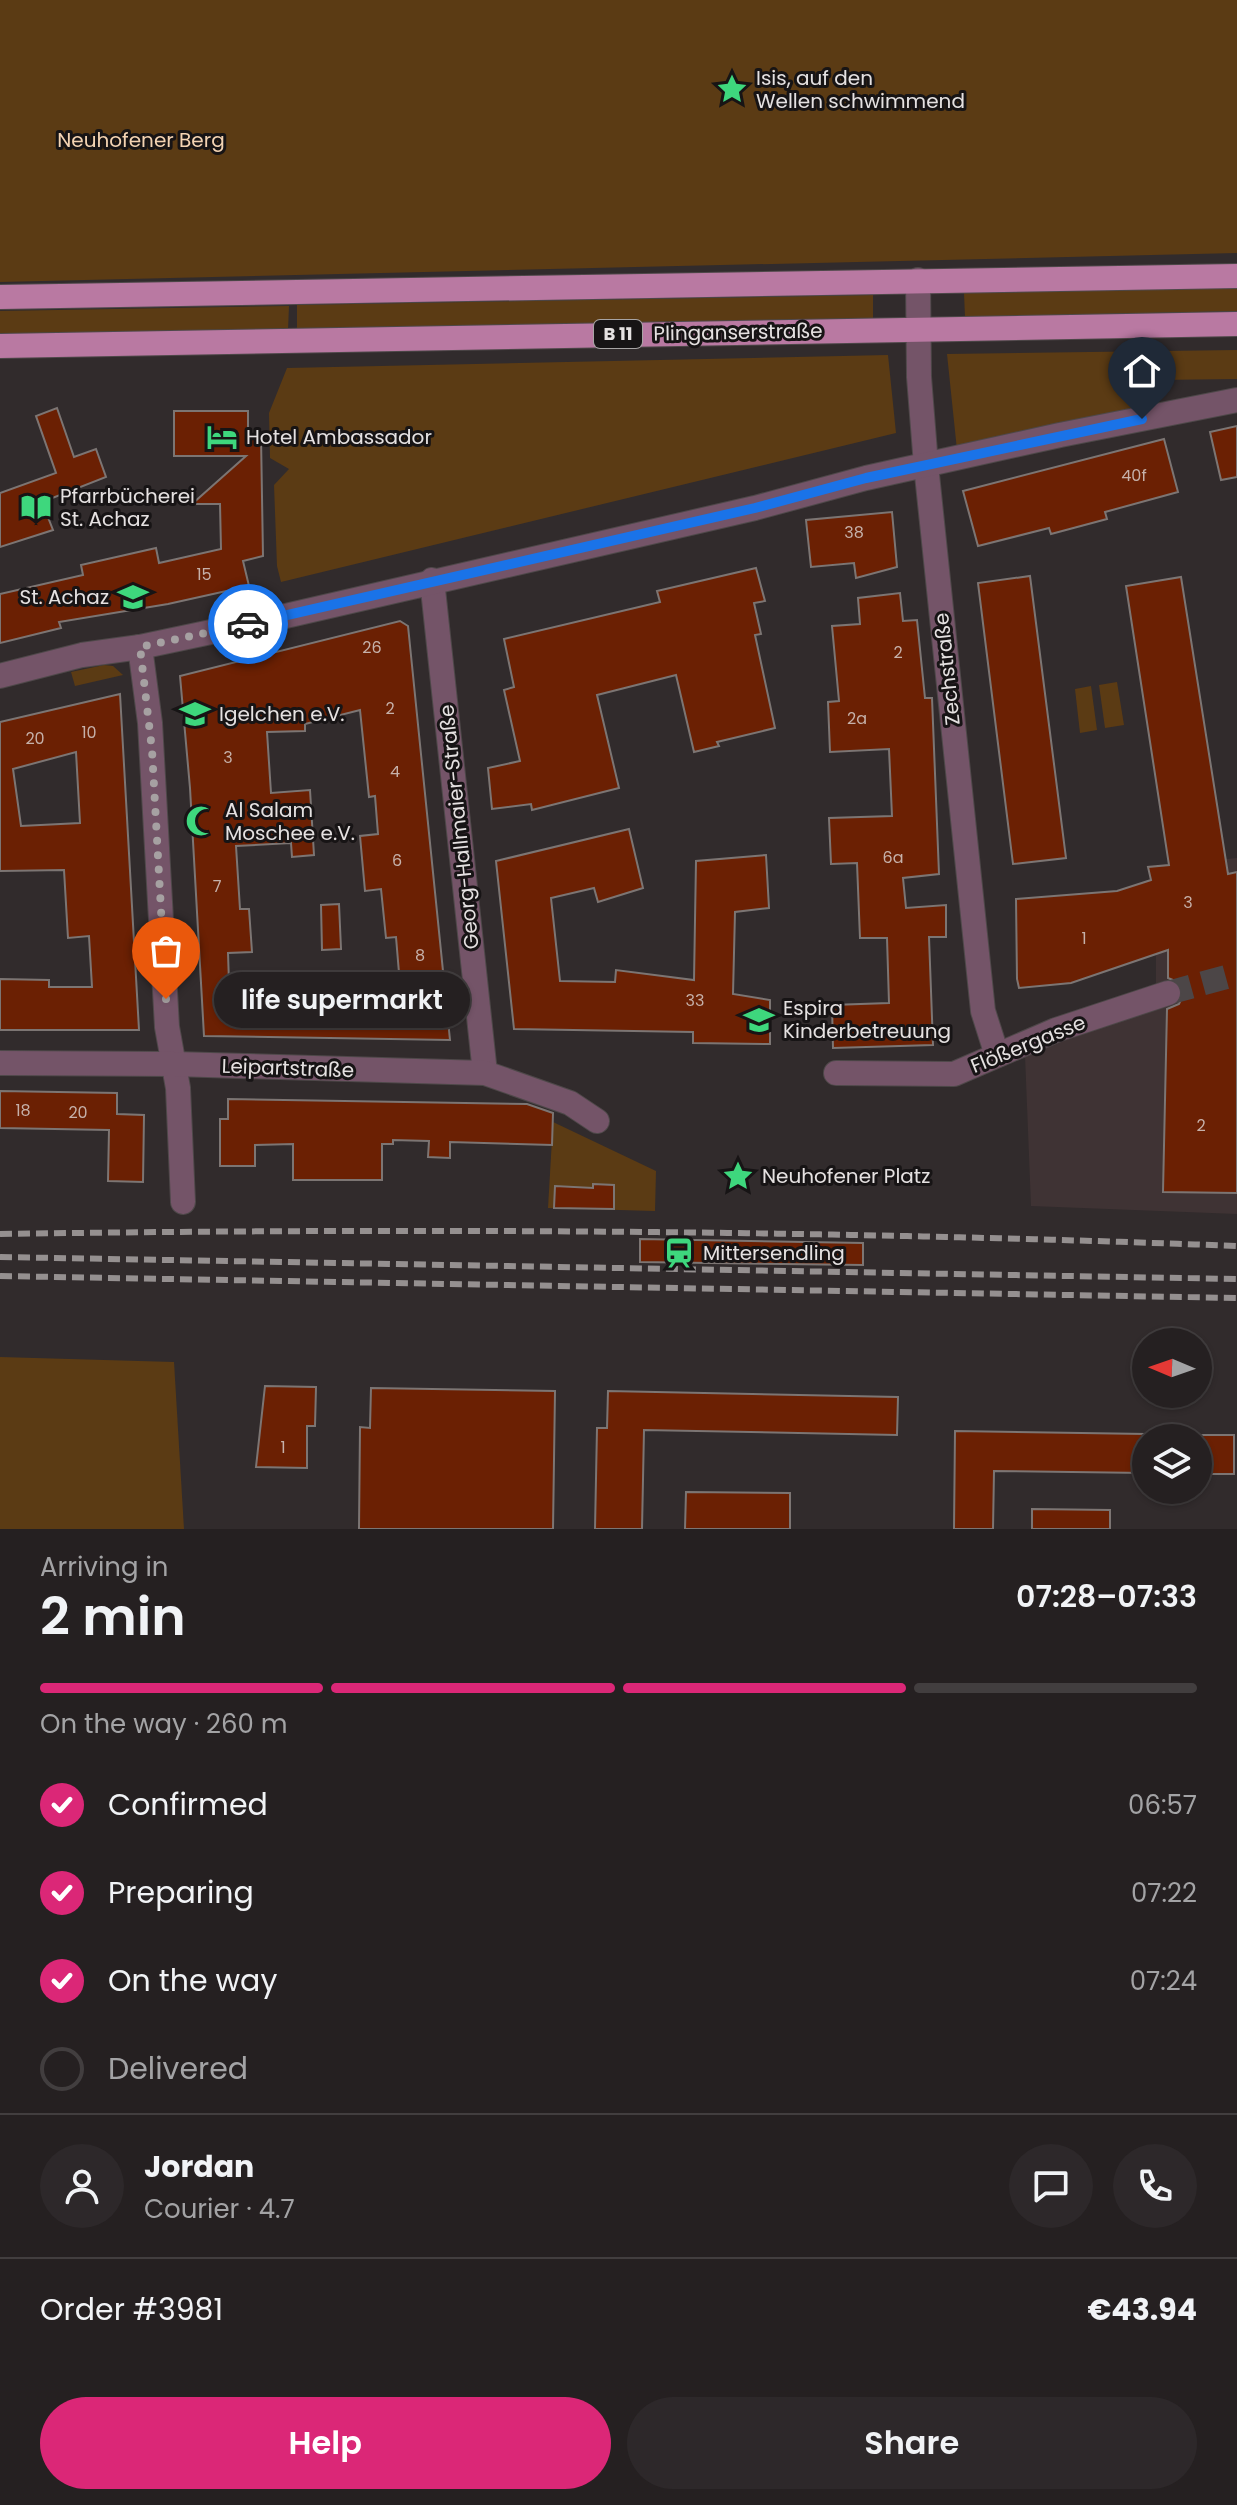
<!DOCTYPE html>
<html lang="en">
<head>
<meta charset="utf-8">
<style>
	:root { --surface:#252021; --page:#2d282a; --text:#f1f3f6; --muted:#a3a3a5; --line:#423e3f; --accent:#db2777 }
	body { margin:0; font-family:Poppins,sans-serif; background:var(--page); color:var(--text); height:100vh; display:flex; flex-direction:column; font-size:30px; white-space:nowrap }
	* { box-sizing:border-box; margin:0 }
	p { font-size:26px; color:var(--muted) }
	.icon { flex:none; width:44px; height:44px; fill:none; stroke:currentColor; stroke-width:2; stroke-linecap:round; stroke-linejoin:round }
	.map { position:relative; height:1529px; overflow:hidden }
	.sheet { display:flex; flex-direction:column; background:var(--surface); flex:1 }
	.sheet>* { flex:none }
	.needle { width:52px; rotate:272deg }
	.tools { position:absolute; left:1132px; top:1328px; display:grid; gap:16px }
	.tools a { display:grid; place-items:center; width:80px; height:80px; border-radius:50%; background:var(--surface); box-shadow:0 2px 6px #0004,0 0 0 2px var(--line); font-size:40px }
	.pin { position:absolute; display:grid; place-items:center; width:68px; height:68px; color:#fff; margin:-82px -34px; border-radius:50% 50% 50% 0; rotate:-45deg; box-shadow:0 0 8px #0007 }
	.pin .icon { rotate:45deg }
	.courier { position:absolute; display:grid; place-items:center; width:80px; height:80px; margin:-40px; border:6px solid #1a73e8; border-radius:50%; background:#fff; color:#222; box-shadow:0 2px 10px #0007 }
	.bubble { position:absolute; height:56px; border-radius:28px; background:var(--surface); box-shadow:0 2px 6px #0004,0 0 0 2px var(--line); font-size:26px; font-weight:600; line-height:56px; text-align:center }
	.overview em { font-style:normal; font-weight:600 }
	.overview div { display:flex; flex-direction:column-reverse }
	.overview { display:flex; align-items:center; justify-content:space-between; height:136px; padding:0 40px }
	h1 { font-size:52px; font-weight:600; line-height:60px }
	.bar { display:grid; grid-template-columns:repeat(4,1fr); gap:12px 8px; align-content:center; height:96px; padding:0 40px }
	.bar i { height:10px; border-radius:6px; background:var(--line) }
	.bar .active { background:var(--accent) }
	.bar p { grid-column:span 4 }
	.line { display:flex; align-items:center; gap:20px; padding:0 40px; border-top:2px solid var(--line) }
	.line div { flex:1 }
	.round { display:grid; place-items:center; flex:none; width:84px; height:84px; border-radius:42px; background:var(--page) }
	ol { padding:0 40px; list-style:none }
	li { display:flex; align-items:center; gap:24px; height:88px }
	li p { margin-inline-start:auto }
	li .icon { padding:8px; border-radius:50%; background:var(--accent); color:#fff; stroke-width:4 }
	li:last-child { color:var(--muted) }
	li i { width:44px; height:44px; border:4px solid var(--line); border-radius:50% }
	.action { display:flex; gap:16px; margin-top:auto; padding:16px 40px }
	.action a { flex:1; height:92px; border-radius:48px; background:var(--accent); color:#fff; font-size:32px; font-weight:600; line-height:92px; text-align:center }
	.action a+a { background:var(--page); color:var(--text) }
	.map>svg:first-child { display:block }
	.built { fill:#3f3334 }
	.green { fill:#5b3b14 }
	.building { fill:#6b2003; stroke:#7c7573; stroke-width:2; fill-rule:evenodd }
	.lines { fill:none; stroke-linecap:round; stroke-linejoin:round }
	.street-tunnel { stroke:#4c4647; stroke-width:24; stroke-dasharray:24 12; stroke-linecap:butt }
	.street-casing { stroke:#4e4849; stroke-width:26 }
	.primary-casing { stroke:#4e4849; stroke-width:26 }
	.street { stroke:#745468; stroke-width:24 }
	.primary { stroke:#b979a2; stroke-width:24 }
	.rail { stroke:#959090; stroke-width:6; stroke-dasharray:12 6; stroke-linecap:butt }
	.done { stroke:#a6a1a2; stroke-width:8; stroke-dasharray:0 14.4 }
	.route { stroke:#1a73e8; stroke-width:10 }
	.labels { text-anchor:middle; stroke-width:6; stroke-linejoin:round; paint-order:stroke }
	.number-label { font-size:16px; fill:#c6b1aa }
	.shield { fill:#171415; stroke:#a7a4a4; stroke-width:2 }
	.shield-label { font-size:18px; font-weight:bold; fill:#e5e1e1 }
	.poi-label { font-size:20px; fill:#e5e1e1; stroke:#171415; text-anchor:start }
	.park-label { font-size:20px; fill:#f3d3b2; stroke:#171415 }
	.street-label { font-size:20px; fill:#e5e1e1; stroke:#171415 }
</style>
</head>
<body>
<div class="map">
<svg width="1237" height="1529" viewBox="0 0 1237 1529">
	<rect width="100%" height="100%" fill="#312b2c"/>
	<polygon class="built" points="1237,858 1237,1214 1031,1206 1024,1030 1156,986 1156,954 1135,885 1151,880 1148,867"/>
	<g class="green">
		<polygon points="0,0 1237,0 1237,253 0,282"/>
		<polygon points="1237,288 1237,311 965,317 964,293"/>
		<polygon points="873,295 873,319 297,329 297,305"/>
		<polygon points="289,306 288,330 0,335 0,311"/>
		<polygon points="1237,350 1237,379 1156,380 1151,408 957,450 947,354"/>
		<polygon points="888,355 896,433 281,582 277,566 274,485 289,469 270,458 269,413 287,368"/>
		<polygon points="104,665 113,666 123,675 75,686 71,672"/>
		<polygon points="1117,682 1124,725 1105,728 1099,685"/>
		<polygon points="1091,686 1097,730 1080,733 1075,689"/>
		<polygon points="553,1122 656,1171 655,1211 548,1208"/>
		<polygon points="0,1357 174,1362 184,1529 0,1529"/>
	</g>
	<g class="building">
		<polygon points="57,408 74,457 96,449 106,477 42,502 53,530 0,547 0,493 56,473 36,416"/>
		<polygon points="174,411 248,411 248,436 261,437 263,556 243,561 249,586 168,604 59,622 61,628 0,643 0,594 83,575 81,565 156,548 159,563 221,549 220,504 192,504 246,456 174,456"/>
		<polygon points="1237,426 1237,477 1221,480 1210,432"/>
		<polygon points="1164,439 1178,492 1105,512 1107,519 1051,534 1049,528 978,546 963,491"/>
		<polygon points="892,512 897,567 856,578 854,563 811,567 806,520"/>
		<polygon points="756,568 765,601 754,603 761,634 755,635 775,728 717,742 719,746 694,752 676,675 597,695 619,788 532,810 531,804 492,809 488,768 520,761 504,690 514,687 504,639 660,602 657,591"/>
		<polygon points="1030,576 1066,858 1013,864 978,583"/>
		<polygon points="1181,577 1228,874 1237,872 1237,1193 1163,1192 1167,1009 1179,1004 1183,995 1178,982 1168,978 1168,950 1071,983 1019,988 1017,979 1016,899 1117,891 1151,880 1148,867 1169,865 1126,586"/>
		<polygon points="900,593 903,621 917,620 925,698 932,698 939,874 903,878 906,908 946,905 946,937 929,937 933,1045 833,1048 832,1005 889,1003 887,938 860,938 857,863 831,864 829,818 892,816 889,749 830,752 828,702 839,701 832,626 860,624 858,598"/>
		<path d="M400,621L408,626L450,1040L204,1036L190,788L180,676ZM360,710L369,797L375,796L378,834L360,836L365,891L381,889L386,938L396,937L400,985L289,983V988L254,987L253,983H229L228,953L252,952L249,909H240L236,846L291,843L292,857L314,855L310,790L271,793L267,732L305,731V724Z"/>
		<path d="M120,694L139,1030H0V979L49,980V987H92L89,936L68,938L64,870L0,871V722ZM76,752L80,823L21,826L13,769Z"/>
		<polygon points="629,829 643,888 598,902 594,888 551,898 560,981 615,982 616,970 694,980 696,861 766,855 769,908 735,912 733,994 770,1000 770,1044 693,1043 693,1032 514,1029 496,861"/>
		<polygon points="339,904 341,949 322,950 321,905"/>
		<polygon points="0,1091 117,1093 117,1114 144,1115 143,1182 108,1181 109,1130 0,1128"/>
		<polygon points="228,1099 527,1104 553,1113 552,1145 450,1142 450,1158 428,1157 429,1141 393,1140 393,1144 382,1144 382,1180 293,1180 293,1144 255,1145 255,1166 220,1166 220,1119 228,1119"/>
		<polygon points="593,1184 614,1185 614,1209 554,1208 555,1186 593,1188"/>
		<polygon points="640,1239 863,1243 863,1265 640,1262"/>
		<polygon points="265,1386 316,1387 315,1426 307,1426 307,1468 256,1467"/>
		<polygon points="371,1388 555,1391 553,1529 359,1529 360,1427 370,1428"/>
		<polygon points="608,1391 898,1397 897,1435 644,1430 642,1529 595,1529 597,1428 607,1428"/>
		<polygon points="955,1431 1146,1434 1146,1473 994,1471 993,1529 954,1529"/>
		<rect x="1198" y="1435" width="36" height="39"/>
		<polygon points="686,1492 790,1493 790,1529 685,1529"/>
		<polygon points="1032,1509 1110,1510 1110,1529 1032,1529"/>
	</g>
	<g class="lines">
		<polyline class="street-tunnel" points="1168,993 1237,974"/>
		<g class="street-casing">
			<g id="street">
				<polyline points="918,280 919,377 926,465 983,1011 997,1055"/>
				<polyline points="432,580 485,1073"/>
				<polyline points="140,647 150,723 167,1027 178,1088 183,1202"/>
				<polyline points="0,676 82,655 140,647 277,618 755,508 866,478 1060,435 1237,400"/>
				<polyline points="0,1063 174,1064 485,1073 570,1103 597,1121"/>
				<polyline points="836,1073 954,1074 1056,1030 1168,993"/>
			</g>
		</g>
		<g class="primary-casing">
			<g id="primary">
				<polyline points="0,297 1237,276"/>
				<polyline points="0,346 1237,324"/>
			</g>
		</g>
		<use href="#street" class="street"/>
		<use href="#primary" class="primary"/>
		<g class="rail">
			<path d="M0,1234C412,1228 825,1230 1237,1246"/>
			<polyline points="0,1257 1237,1279"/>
			<polyline points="0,1276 1237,1298"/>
		</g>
	</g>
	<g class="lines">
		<polyline class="done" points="166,999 152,750 140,647 248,624"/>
		<polyline class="route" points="248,624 755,508 866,478 1142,419"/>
	</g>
	<defs>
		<g id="sight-bare" transform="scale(2.4)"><path d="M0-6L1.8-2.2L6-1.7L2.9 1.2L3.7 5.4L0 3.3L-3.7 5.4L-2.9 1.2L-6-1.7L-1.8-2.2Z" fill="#3ed77d" stroke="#171415" stroke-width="2.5" paint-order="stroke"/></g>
		<g id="hotel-bare" transform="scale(2.4)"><path d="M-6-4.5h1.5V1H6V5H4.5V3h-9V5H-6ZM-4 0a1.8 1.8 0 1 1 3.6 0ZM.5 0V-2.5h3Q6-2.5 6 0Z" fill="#3ed77d" stroke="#171415" stroke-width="2.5" paint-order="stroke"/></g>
		<g id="library-bare" transform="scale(2.4)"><path d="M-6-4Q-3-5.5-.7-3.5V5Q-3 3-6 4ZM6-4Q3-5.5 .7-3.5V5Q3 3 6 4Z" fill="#3ed77d" stroke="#171415" stroke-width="2.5" paint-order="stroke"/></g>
		<g id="school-bare" transform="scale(2.4)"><path d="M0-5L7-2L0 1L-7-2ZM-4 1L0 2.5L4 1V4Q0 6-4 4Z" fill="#3ed77d" stroke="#171415" stroke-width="2.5" paint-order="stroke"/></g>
		<g id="mosque-bare" transform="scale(2.4)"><path d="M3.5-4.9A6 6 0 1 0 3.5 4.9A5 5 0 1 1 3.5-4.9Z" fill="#3ed77d" stroke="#171415" stroke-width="2.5" paint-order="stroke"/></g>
		<g id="station-bare" transform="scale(2.4)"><path d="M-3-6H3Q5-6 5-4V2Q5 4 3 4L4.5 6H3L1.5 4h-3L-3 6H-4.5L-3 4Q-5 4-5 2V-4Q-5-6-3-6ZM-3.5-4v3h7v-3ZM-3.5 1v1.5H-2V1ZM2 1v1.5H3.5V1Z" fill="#3ed77d" stroke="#171415" stroke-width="2.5" paint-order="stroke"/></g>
	</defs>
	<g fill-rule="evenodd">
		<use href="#sight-bare" x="732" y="89"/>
		<use href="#hotel-bare" x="222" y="437"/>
		<use href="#library-bare" x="36" y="507"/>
		<use href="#school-bare" x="133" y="597"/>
		<use href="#school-bare" x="195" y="714"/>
		<use href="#mosque-bare" x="201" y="821"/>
		<use href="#school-bare" x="759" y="1020"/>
		<use href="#sight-bare" x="738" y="1176"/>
		<use href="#station-bare" x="679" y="1253"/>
	</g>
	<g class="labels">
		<g class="number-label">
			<text x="1134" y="481">40f</text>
			<text x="854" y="538">38</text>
			<text x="204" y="580">15</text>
			<text x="372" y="653">26</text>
			<text x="898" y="658">2</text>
			<text x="390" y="714">2</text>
			<text x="857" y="724">2a</text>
			<text x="89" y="738">10</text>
			<text x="35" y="744">20</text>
			<text x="228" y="763">3</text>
			<text x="395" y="777">4</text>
			<text x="893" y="863">6a</text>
			<text x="397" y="866">6</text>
			<text x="217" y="892">7</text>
			<text x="1188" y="908">3</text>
			<text x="1084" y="944">1</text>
			<text x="420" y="961">8</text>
			<text x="695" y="1006">33</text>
			<text x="23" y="1116">18</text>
			<text x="78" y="1118">20</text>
			<text x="1201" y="1131">2</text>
			<text x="283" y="1453">1</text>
		</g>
		<rect class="shield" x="594" y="320" width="48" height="28" rx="6"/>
		<g class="shield-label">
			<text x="618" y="340">B 11</text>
		</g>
		<g class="poi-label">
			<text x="756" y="85">Isis, auf den<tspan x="756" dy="23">Wellen schwimmend</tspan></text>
			<text x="246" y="444">Hotel Ambassador</text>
			<text x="60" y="503">Pfarrbücherei<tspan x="60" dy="23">St. Achaz</tspan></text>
			<text x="109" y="604" text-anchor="end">St. Achaz</text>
			<text x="219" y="721">Igelchen e.V.</text>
			<text x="225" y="817">Al Salam<tspan x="225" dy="23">Moschee e.V.</tspan></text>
			<text x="783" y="1015">Espira<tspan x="783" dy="23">Kinderbetreuung</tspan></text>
			<text x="762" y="1183">Neuhofener Platz</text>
			<text x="703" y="1260">Mittersendling</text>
		</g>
		<g class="park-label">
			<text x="141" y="147">Neuhofener Berg</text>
		</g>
		<g class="street-label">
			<text transform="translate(738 332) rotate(-1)" y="7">Plinganserstraße</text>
			<text transform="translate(947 669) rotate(-96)" y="7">Zechstraße</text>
			<text transform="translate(459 827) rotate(-96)" y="7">Georg-Hallmaier-Straße</text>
			<text transform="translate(1028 1044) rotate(-22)" y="7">Flößergasse</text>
			<text transform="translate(288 1068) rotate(2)" y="7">Leipartstraße</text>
		</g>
	</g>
</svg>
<div class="tools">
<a><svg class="needle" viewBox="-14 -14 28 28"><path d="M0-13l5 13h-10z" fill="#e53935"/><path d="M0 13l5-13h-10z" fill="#a3a3a5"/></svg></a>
<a><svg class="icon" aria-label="layers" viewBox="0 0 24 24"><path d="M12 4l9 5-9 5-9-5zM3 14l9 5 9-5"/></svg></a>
</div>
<div class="pin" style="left:166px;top:999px;background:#ea580c"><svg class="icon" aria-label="bag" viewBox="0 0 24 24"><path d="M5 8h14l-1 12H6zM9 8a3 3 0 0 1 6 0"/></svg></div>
<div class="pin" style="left:1142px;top:419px;background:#1f2937"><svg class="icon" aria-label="home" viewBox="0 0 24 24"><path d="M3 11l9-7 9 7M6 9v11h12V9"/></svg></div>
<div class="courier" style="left:248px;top:624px"><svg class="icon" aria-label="car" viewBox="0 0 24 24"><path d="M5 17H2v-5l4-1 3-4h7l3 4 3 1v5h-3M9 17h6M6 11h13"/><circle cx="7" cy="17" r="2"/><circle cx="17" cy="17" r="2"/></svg></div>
<div class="bubble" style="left:214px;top:972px;width:256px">life supermarkt</div>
</div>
<section class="sheet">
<div class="overview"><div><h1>2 min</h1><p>Arriving in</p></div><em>07:28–07:33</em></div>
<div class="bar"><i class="active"></i><i class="active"></i><i class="active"></i><i></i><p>On the way · 260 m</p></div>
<ol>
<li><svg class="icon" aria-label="check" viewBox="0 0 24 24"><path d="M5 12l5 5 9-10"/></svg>Confirmed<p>06:57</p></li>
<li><svg class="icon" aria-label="check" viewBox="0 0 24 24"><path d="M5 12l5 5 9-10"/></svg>Preparing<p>07:22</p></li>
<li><svg class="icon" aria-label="check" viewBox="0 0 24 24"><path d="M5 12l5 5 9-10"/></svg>On the way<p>07:24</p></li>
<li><i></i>Delivered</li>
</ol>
<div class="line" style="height:144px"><a class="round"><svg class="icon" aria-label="person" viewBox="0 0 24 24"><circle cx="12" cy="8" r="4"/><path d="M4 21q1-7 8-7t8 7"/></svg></a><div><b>Jordan</b><p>Courier · 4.7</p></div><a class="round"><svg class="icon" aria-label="chat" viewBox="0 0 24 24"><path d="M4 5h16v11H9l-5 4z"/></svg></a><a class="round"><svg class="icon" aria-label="phone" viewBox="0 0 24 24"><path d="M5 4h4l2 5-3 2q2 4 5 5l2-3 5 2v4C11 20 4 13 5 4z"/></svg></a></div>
<div class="line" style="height:104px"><div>Order #3981</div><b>€43.94</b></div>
<div class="action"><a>Help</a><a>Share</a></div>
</section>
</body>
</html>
